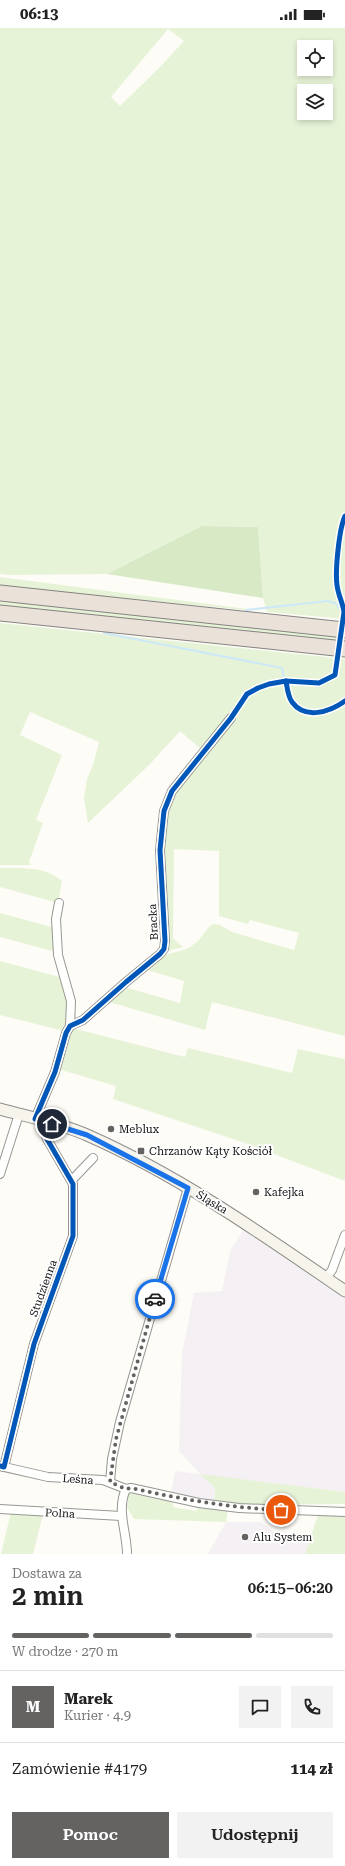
<!DOCTYPE html>
<html lang="pl">
<head>
<meta charset="utf-8">
<style>
	:root { --surface:#fff; --page:#f2f2f2; --text:#222; --muted:#767676; --line:#e0e0e0; --accent:#646362 }
	body { margin:0; font-family:"Roboto Serif",serif; background:var(--page); color:var(--text); height:100vh; display:flex; flex-direction:column; font-size:15px; white-space:nowrap }
	* { box-sizing:border-box; margin:0 }
	p { font-size:13px; color:var(--muted) }
	.icon { flex:none; width:22px; height:22px; fill:none; stroke:currentColor; stroke-width:2; stroke-linecap:round; stroke-linejoin:round }
	.map { position:relative; height:1526px; overflow:hidden }
	.side { display:flex; flex-direction:column; background:var(--surface); flex:1 }
	.side>* { flex:none }
	.buttons { position:absolute; left:297px; top:12px; display:grid; gap:8px }
	.buttons a { display:grid; place-items:center; width:36px; height:36px; border-radius:0px; background:var(--surface); box-shadow:0 2px 6px #0003; font-size:20px }
	.pin { position:absolute; display:grid; place-items:center; width:34px; height:34px; color:#fff; margin:-17px; border:2px solid #fff; border-radius:50%; box-shadow:0 1px 4px #0007 }
	.courier { position:absolute; display:grid; place-items:center; width:40px; height:40px; margin:-20px; border:3px solid #1a73e8; border-radius:50%; background:#fff; color:#222; box-shadow:0 1px 5px #0007 }
	.headline em { font-style:normal; font-weight:600 }
	.headline div { display:flex; flex-direction:column-reverse }
	.headline { display:flex; align-items:center; justify-content:space-between; height:68px; padding:0 12px }
	h1 { font-size:26px; font-weight:600; line-height:30px }
	.bar { display:grid; grid-template-columns:repeat(4,1fr); gap:6px 4px; align-content:center; height:48px; padding:0 12px }
	.bar i { height:5px; border-radius:3px; background:var(--line) }
	.bar .on { background:var(--accent) }
	.bar p { grid-column:span 4 }
	.line { display:flex; align-items:center; gap:10px; padding:0 12px; border-top:1px solid var(--line) }
	.line div { flex:1 }
	.round { display:grid; place-items:center; flex:none; width:42px; height:42px; border-radius:0px; background:var(--page) }
	.action { display:flex; gap:8px; margin-top:auto; padding:8px 12px }
	.action a { flex:1; height:46px; border-radius:0px; background:var(--accent); color:#fff; font-size:16px; font-weight:600; line-height:46px; text-align:center }
	.action a+a { background:var(--page); color:var(--text) }
	.status { display:flex; justify-content:space-between; align-items:center; height:28px; padding:0 20px; background:var(--surface); direction:ltr }
	.status svg { height:11px; fill:currentColor }
	.map>svg:first-child { display:block }
	.industrial { fill:#f5f0f3 }
	.green { fill:#e7f3d7; fill-rule:evenodd }
	.forest { fill:#d8eac5 }
	.lines { fill:none; stroke-linecap:round; stroke-linejoin:round }
	.stream { stroke:#cde8f7; stroke-width:2 }
	.minor-casing { stroke:#979795; stroke-width:10 }
	.secondary-casing { stroke:#8e8d8b; stroke-width:13 }
	.motorway-casing { stroke:#858482; stroke-width:17 }
	.minor { stroke:#fffffe; stroke-width:8 }
	.secondary { stroke:#f6f4eb; stroke-width:11 }
	.motorway { stroke:#eae1d8; stroke-width:15 }
	.cycleway-casing { stroke:#fff; stroke-width:8 }
	.cycleway { stroke:#0057b8; stroke-width:5 }
	.done { stroke:#646362; stroke-width:4; stroke-dasharray:0 7.2 }
	.route { stroke:#1a73e8; stroke-width:5 }
	.poi-dot { fill:#646362; stroke:#fff; stroke-width:1.5 }
	.labels { text-anchor:middle; stroke-width:4; stroke-linejoin:round; paint-order:stroke }
	.street-label { font-size:11px; fill:#111; stroke:#fff }
	.poi-label { font-size:11px; fill:#111; stroke:#fff; text-anchor:start }
</style>
</head>
<body>
<div class="status"><b>06:13</b><svg viewBox="0 0 49 12"><path d="M0 12V9h3v3zM5 12V6h3v6zM10 12V3h3v9zM15 12V0h3v12zM26 1h20v11H26zM47 4h2v5h-2z"/></svg></div>
<div class="map">
<svg width="345" height="1526" viewBox="0 0 345 1526">
	<rect width="100%" height="100%" fill="#fdfcf7"/>
	<g class="industrial">
		<polygon points="244,1201 345,1270 345,1464 201,1447 215,1460 214,1473 171,1466 175,1443 200,1446 179,1423 182,1326 194,1265 222,1263 230,1224 235,1214 236,1214"/>
		<polygon points="226,1494 261,1494 274,1504 312,1506 305,1526 208,1526"/>
	</g>
	<g class="green">
		<path d="M0,0H345V591L267,584L263,570L258,499L202,498L107,546L12,547L0,546ZM168,1L184,13L159,40L120,78L111,69ZM304,19H326V41H304ZM304,63H326V85H304Z"/>
		<polygon points="0,549 247,581 245,582 0,558"/>
		<polygon points="0,570 345,606 345,617 0,580"/>
		<path d="M0,595L345,631V1008L212,974L205,1002L106,973L124,959L180,975L184,953L144,941C149,937 156,930 162,928C173,924 184,924 194,916C202,911 205,901 213,896L220,897L232,904L294,922L299,905L250,892L248,896L219,888V823L174,821L173,910L183,919L164,924V804L172,771L175,767L170,762L202,722L180,703L149,737L88,795L84,770L87,751L93,737L99,714L30,684L20,707L62,727L36,792L43,795L29,834L31,837H0Z"/>
		<path d="M0,840C22,840 45,838 62,853L58,875L0,859Z"/>
		<polygon points="0,885 55,900 56,924 0,909"/>
		<path d="M0,933L63,950C69,970 71,983 64,1003L0,987Z"/>
		<polygon points="72,1000 185,1029 188,1020 292,1045 298,1021 345,1031 345,1153 245,1115 113,1071 116,1058 58,1041 66,1013"/>
		<polygon points="200,1446 345,1464 345,1476 237,1477 214,1473 215,1460"/>
		<polygon points="129,1465 173,1474 173,1479 196,1483 198,1479 228,1482 226,1494 134,1491 127,1479"/>
		<polygon points="11,1484 43,1486 33,1526 1,1526"/>
		<polygon points="318,1487 345,1488 345,1526 305,1526"/>
	</g>
	<polygon class="forest" points="202,498 258,499 263,570 107,546"/>
	<g class="lines">
		<g class="stream">
			<polyline points="246,582 328,573 337,576 340,582"/>
			<polyline points="104,605 282,640 284,650"/>
		</g>
		<g class="minor-casing">
			<g id="minor">
				<polyline points="59,875 56,891 58,927 71,973 70,998"/>
				<polyline points="35,1091 55,1044 66,1005 70,998 83,992 126,954 160,926 164,921 165,913 160,822 164,783 172,763 231,690"/>
				<polyline points="0,1146 19,1086"/>
				<polyline points="72,1152 93,1130"/>
				<polyline points="326,1250 332,1242 345,1207"/>
				<polyline points="0,1438 48,1449 103,1452 126,1461 131,1460 199,1475 239,1480 345,1484"/>
				<polyline points="4,1439 34,1316 73,1208 73,1156 47,1111 42,1098 43,1093"/>
				<polyline points="110,1454 112,1431 120,1394 188,1160"/>
				<path d="M126,1461C116,1482 127,1504 127,1526"/>
				<polyline points="0,1481 121,1488"/>
			</g>
		</g>
		<g class="secondary-casing">
			<path id="secondary" d="M0,1081C29,1089 60,1095 87,1107C180,1148 262,1206 345,1263"/>
		</g>
		<g class="motorway-casing">
			<g id="motorway">
				<polyline points="0,565 345,602"/>
				<polyline points="0,585 345,621"/>
			</g>
		</g>
		<use href="#minor" class="minor"/>
		<use href="#secondary" class="secondary"/>
		<use href="#motorway" class="motorway"/>
		<g class="cycleway-casing">
			<g id="cycleway">
				<path d="M286,653C287,659 288,669 292,674C305,692 330,684 345,673"/>
				<path d="M0,1438L4,1439L34,1316L73,1208V1156L47,1111L42,1098L43,1093L35,1091L55,1044L66,1005L70,998L83,992L126,954L160,926L164,921L165,913L160,822L164,783L172,763L231,690L247,666L258,660L269,656L286,653L319,655L335,647L344,584C343,575 338,567 337,557C335,543 339,501 345,488"/>
			</g>
		</g>
		<use href="#cycleway" class="cycleway"/>
	</g>
	<g class="lines">
		<path class="done" d="M155,1271L116,1411L110,1454L126,1461L131,1460C181,1471 230,1480 281,1482"/>
		<polyline class="route" points="52,1096 87,1107 188,1160 155,1271"/>
	</g>
	<g class="poi-dot">
		<circle cx="111" cy="1101" r="4"/>
		<rect x="137" y="1119" width="8" height="8" rx="2"/>
		<circle cx="256" cy="1164" r="4"/>
		<circle cx="245" cy="1509" r="4"/>
	</g>
	<g class="labels">
		<g class="street-label">
			<text transform="translate(153 894) rotate(-93)" y="4">Bracka</text>
			<text transform="translate(212 1174) rotate(31)" y="4">Śląska</text>
			<text transform="translate(43 1260) rotate(-70)" y="4">Studzienna</text>
			<text transform="translate(78 1451) rotate(4)" y="4">Leśna</text>
			<text transform="translate(60 1485) rotate(3)" y="4">Polna</text>
		</g>
		<g class="poi-label">
			<text x="119" y="1105">Meblux</text>
			<text x="149" y="1127">Chrzanów Kąty Kościół</text>
			<text x="264" y="1168">Kafejka</text>
			<text x="253" y="1513">Alu System</text>
		</g>
	</g>
</svg>
<div class="buttons">
<a><svg class="icon" aria-label="locate" viewBox="0 0 24 24"><circle cx="12" cy="12" r="6"/><path d="M12 2v4M12 18v4M2 12h4M18 12h4"/></svg></a>
<a><svg class="icon" aria-label="layers" viewBox="0 0 24 24"><path d="M12 4l9 5-9 5-9-5zM3 14l9 5 9-5"/></svg></a>
</div>
<div class="pin" style="left:281px;top:1482px;background:#ea580c"><svg class="icon" aria-label="bag" viewBox="0 0 24 24"><path d="M5 8h14l-1 12H6zM9 8a3 3 0 0 1 6 0"/></svg></div>
<div class="pin" style="left:52px;top:1096px;background:#1f2937"><svg class="icon" aria-label="home" viewBox="0 0 24 24"><path d="M3 11l9-7 9 7M6 9v11h12V9"/></svg></div>
<div class="courier" style="left:155px;top:1271px"><svg class="icon" aria-label="car" viewBox="0 0 24 24"><path d="M5 17H2v-5l4-1 3-4h7l3 4 3 1v5h-3M9 17h6M6 11h13"/><circle cx="7" cy="17" r="2"/><circle cx="17" cy="17" r="2"/></svg></div>
</div>
<section class="side">
<div class="headline"><div><h1>2 min</h1><p>Dostawa za</p></div><em>06:15–06:20</em></div>
<div class="bar"><i class="on"></i><i class="on"></i><i class="on"></i><i></i><p>W drodze · 270 m</p></div>
<div class="line" style="height:72px"><b class="round" style="background:var(--accent);color:#fff">M</b><div><b>Marek</b><p>Kurier · 4.9</p></div><a class="round"><svg class="icon" aria-label="chat" viewBox="0 0 24 24"><path d="M4 5h16v11H9l-5 4z"/></svg></a><a class="round"><svg class="icon" aria-label="phone" viewBox="0 0 24 24"><path d="M5 4h4l2 5-3 2q2 4 5 5l2-3 5 2v4C11 20 4 13 5 4z"/></svg></a></div>
<div class="line" style="height:52px"><div>Zamówienie #4179</div><b>114 zł</b></div>
<div class="action"><a>Pomoc</a><a>Udostępnij</a></div>
</section>
</body>
</html>
